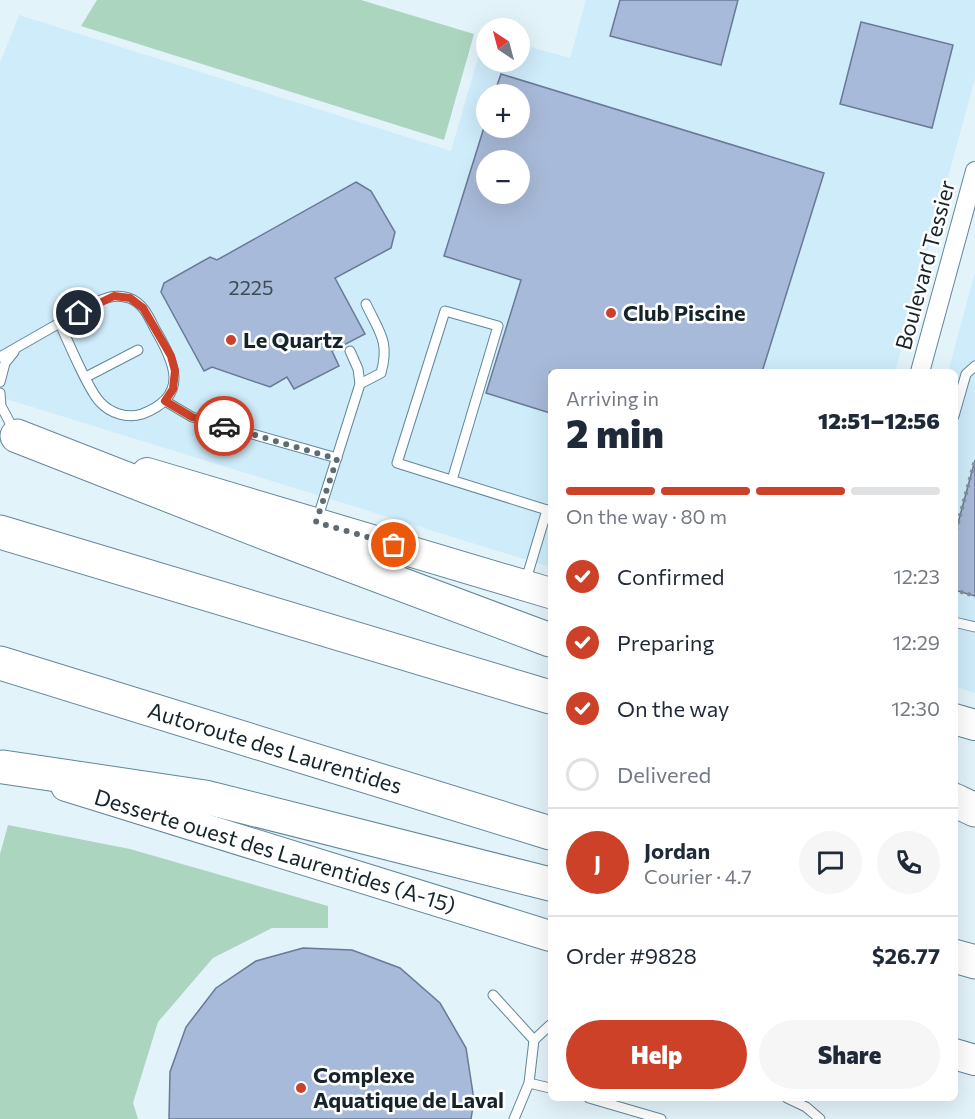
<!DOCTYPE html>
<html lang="en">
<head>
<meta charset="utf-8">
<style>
	:root { --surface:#fff; --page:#f6f6f7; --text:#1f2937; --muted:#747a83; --line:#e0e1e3; --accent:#cc4127 }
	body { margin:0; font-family:Commissioner,sans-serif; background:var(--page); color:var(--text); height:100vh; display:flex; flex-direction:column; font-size:22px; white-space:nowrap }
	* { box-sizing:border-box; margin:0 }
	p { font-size:20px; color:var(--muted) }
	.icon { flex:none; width:33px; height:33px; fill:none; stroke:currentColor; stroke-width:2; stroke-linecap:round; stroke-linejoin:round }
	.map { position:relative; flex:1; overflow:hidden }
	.sheet { position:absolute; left:548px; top:369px; width:410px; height:732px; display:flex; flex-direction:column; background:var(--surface); border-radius:9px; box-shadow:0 6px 24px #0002 }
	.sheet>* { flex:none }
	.needle { width:39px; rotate:324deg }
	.buttons { position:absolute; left:476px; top:18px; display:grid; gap:12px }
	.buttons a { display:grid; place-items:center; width:54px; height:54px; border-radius:50%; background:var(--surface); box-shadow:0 6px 24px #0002; font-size:30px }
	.pin { position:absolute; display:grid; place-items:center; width:51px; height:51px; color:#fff; margin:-26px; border:3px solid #fff; border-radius:50%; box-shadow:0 2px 6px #0007 }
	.courier { position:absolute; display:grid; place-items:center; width:60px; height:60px; margin:-30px; border:4px solid #cc4127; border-radius:50%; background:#fff; color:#222; box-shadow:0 2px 8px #0007 }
	.headline em { font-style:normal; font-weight:800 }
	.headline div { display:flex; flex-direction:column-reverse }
	.headline { display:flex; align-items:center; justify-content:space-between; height:102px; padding:0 18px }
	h1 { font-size:39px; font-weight:800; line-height:45px }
	.bar { display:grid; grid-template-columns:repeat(4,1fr); gap:9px 6px; align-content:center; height:72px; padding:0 18px }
	.bar i { height:8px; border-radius:4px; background:var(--line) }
	.bar .active { background:var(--accent) }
	.bar p { grid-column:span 4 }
	.line { display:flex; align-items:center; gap:15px; padding:0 18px; border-top:2px solid var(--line) }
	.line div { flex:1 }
	.round { display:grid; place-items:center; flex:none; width:63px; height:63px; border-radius:32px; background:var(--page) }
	ol { padding:0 18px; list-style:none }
	li { display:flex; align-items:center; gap:18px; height:66px }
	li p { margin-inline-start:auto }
	li .icon { padding:6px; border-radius:50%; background:var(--accent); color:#fff; stroke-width:4 }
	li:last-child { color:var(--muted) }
	li i { width:33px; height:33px; border:3px solid var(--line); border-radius:50% }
	.button { display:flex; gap:12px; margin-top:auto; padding:12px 18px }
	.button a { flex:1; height:69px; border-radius:36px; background:var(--accent); color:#fff; font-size:24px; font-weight:800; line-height:69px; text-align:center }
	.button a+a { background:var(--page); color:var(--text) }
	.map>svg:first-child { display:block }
	.built { fill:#cfecfa; fill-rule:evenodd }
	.green { fill:#acd5c0 }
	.building { fill:#a8bad9; stroke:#697996; stroke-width:1.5; fill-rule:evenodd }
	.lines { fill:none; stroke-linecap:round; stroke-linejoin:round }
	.service-casing { stroke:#628798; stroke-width:11 }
	.minor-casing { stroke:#628798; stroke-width:20 }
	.primary-casing { stroke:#628798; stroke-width:32 }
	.motorway-casing { stroke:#628798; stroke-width:35 }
	.path { stroke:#839299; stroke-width:4; stroke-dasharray:3 4.5; stroke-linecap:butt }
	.service { stroke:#fff; stroke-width:9 }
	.minor { stroke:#fff; stroke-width:18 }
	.primary { stroke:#fff; stroke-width:30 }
	.motorway { stroke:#fff; stroke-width:33 }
	.done { stroke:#5d6c73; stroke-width:6; stroke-dasharray:0 10.8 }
	.route { stroke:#cc4127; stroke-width:8 }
	.poi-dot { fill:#cc4127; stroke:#fff; stroke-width:2 }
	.labels { text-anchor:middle; stroke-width:5; stroke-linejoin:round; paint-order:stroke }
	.number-label { font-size:20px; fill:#3a4a56 }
	.street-label { font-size:22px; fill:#15242b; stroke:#fff }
	.poi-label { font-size:22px; font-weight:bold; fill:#15242b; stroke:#fff; text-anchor:start }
</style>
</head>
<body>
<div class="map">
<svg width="975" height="1119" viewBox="0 0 975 1119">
	<rect width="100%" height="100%" fill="#e3f3fa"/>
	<g class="built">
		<path d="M586,0H975V78L895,372H550V567L0,397V63L19,15L451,151L485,34L486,62H519V44L570,58ZM486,94H519V128H486ZM486,160H519V194H486Z"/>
		<polygon points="975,272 975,693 954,686 954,372 948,372"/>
	</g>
	<g class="green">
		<polygon points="97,0 361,0 474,34 444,140 81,26"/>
		<polygon points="8,825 130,849 328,906 328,928 272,928 213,958 158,1022 133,1103 138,1119 0,1119 0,854"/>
	</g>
	<g class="building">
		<polygon points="620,0 738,0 721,65 610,36"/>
		<polygon points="861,22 953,45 932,128 840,104"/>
		<path d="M501,74L824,173L762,372H550V413L486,393L521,280L444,256L486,121V128H519V94H494ZM486,160H519V194H486Z"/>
		<polygon points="356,182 371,191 395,232 391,248 335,278 365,334 332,351 339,366 294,389 287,377 270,387 212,367 204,371 161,292 164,283 210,257 217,260"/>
		<polygon points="975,460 975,596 958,591 954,594 954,538"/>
		<polygon points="303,948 352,950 400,968 440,1003 466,1048 474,1100 471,1119 169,1119 170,1072 186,1027 216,988 256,961"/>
	</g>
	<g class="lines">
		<g class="service-casing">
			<g id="service">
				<path d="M0,357L98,301C109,297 117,294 129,298C143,303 149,317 155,329C175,363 190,396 142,414C127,419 110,413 100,402C88,390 68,341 60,324"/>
				<polyline points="86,377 138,350"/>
				<polyline points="0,382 5,363 14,352"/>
				<path d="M360,384L381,373C390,341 379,332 366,304"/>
				<polyline points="0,393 1,406 15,432"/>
				<polyline points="165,401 192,417 337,458"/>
				<polyline points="954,416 966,374 975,366"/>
				<polyline points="452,480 498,326 445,311 397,463 547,510"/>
				<polyline points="317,520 360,384 358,369 350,351"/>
				<polyline points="525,583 547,510 550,511"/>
				<polyline points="954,622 975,627"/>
				<polyline points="493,995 534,1040"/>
				<polyline points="529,1083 550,1088"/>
				<polyline points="589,1098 661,1119"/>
				<polyline points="787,1098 806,1107 820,1119"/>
				<polyline points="514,1119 529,1083 534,1040 550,1025"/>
			</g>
		</g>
		<g class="minor-casing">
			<polyline id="minor" points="920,372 975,171"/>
		</g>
		<g class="primary-casing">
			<g id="primary">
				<polyline points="147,473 550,593"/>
				<polyline points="954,719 975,725"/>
				<polyline points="66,786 550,936"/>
				<polyline points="954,1054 975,1060"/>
			</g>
		</g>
		<g class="motorway-casing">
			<g id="motorway">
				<polyline points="17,436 283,540 550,640"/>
				<polyline points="0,532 550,697"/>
				<polyline points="0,663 550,833"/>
				<polyline points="3,767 205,797 550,884"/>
				<polyline points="954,800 975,810"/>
				<polyline points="954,956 975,962"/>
			</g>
		</g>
		<g class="path">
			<polyline points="954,538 975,460"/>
			<polyline points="954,594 958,591 975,596"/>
		</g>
		<use href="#service" class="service"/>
		<use href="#minor" class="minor"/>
		<use href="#primary" class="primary"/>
		<use href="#motorway" class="motorway"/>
	</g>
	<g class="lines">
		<polyline class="done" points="224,426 337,459 316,522 394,545"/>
		<polyline class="route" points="79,313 114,296 130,298 143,308 171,356 175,371 173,389 165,401 192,417 224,426"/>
	</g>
	<g class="poi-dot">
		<circle cx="611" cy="313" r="6"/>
		<circle cx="231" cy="340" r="6"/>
		<circle cx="301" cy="1088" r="6"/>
	</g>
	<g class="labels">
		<g class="number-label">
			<text x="251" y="295">2225</text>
		</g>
		<g class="street-label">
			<text transform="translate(925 265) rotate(-75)" y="8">Boulevard Tessier</text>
			<text transform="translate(275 748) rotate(17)" y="8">Autoroute des Laurentides</text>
			<text transform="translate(275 851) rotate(17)" y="8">Desserte ouest des Laurentides (A-15)</text>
		</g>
		<g class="poi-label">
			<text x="623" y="321">Club Piscine</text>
			<text x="243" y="348">Le Quartz</text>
			<text x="313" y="1083">Complexe<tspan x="313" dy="25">Aquatique de Laval</tspan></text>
		</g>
	</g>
</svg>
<div class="buttons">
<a><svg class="needle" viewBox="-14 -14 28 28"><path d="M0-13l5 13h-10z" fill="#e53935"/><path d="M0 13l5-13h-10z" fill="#747a83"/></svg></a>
<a>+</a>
<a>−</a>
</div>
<div class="pin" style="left:394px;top:545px;background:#ea580c"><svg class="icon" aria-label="bag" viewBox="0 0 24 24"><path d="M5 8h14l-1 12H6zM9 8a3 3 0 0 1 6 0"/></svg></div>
<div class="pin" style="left:79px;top:313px;background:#1f2937"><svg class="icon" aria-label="home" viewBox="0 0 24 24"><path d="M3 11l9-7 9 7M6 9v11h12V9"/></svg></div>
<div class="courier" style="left:224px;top:426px"><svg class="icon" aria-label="car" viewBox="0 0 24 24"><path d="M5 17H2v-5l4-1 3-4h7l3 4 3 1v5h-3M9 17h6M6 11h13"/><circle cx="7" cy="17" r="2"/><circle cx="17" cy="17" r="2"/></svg></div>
<section class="sheet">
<div class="headline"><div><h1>2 min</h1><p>Arriving in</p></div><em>12:51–12:56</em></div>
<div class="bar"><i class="active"></i><i class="active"></i><i class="active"></i><i></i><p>On the way · 80 m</p></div>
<ol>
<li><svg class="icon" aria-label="check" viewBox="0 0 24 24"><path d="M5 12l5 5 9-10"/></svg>Confirmed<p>12:23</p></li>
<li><svg class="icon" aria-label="check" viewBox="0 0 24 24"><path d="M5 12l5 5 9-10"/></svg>Preparing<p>12:29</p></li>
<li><svg class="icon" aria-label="check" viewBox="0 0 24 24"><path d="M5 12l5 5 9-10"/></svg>On the way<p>12:30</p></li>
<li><i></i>Delivered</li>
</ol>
<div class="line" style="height:108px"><b class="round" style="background:var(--accent);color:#fff">J</b><div><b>Jordan</b><p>Courier · 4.7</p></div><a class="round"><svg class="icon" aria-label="chat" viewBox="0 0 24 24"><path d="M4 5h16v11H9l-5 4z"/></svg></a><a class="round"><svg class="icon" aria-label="phone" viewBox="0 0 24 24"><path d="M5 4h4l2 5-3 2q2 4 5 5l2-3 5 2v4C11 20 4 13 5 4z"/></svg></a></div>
<div class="line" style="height:78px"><div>Order #9828</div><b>$26.77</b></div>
<div class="button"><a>Help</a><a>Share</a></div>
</section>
</div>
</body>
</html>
